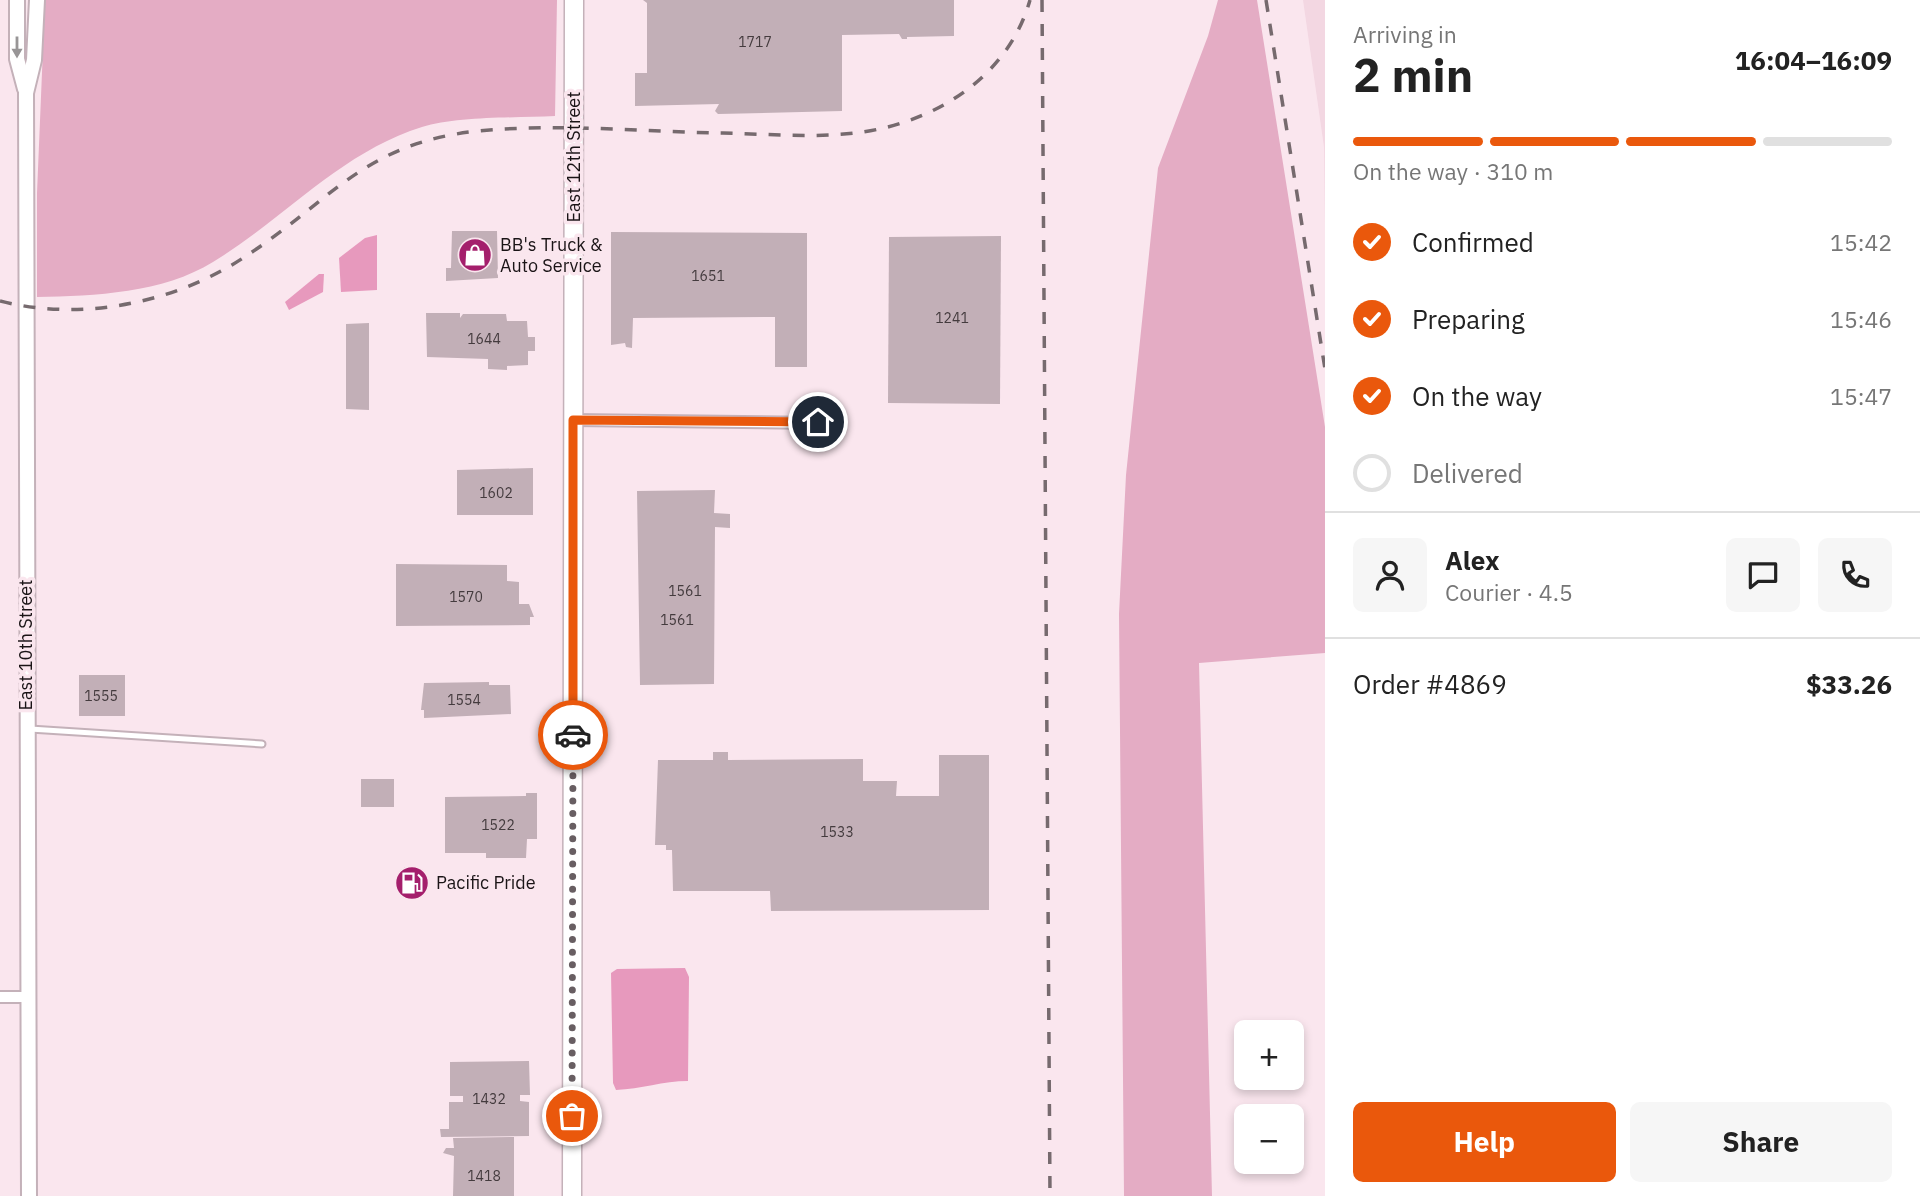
<!DOCTYPE html>
<html lang="en">
<head>
<meta charset="utf-8">
<style>
	:root { --surface:#fff; --page:#f6f6f6; --text:#222; --muted:#767676; --line:#e0e0e0; --accent:#ea580c }
	body { margin:0; font-family:"IBM Plex Sans",sans-serif; background:var(--page); color:var(--text); height:100vh; display:flex; flex-direction:column; font-size:26px; white-space:nowrap }
	* { box-sizing:border-box; margin:0 }
	p { font-size:23px; color:var(--muted) }
	.icon { flex:none; width:38px; height:38px; fill:none; stroke:currentColor; stroke-width:2; stroke-linecap:round; stroke-linejoin:round }
	.map { position:relative; flex:1; overflow:hidden }
	.details { display:flex; flex-direction:column; background:var(--surface); width:595px }
	.details>* { flex:none }
	.fabs { position:absolute; left:1234px; top:1020px; display:grid; gap:14px }
	.fabs a { display:grid; place-items:center; width:70px; height:70px; border-radius:10px; background:var(--surface); box-shadow:0 4px 10px #0003; font-size:35px }
	.pin { position:absolute; display:grid; place-items:center; width:60px; height:60px; color:#fff; margin:-30px; border:4px solid #fff; border-radius:50%; box-shadow:0 2px 7px #0007 }
	.courier { position:absolute; display:grid; place-items:center; width:70px; height:70px; margin:-35px; border:5px solid #ea580c; border-radius:50%; background:#fff; color:#222; box-shadow:0 2px 9px #0007 }
	.headline em { font-style:normal; font-weight:800 }
	.headline div { display:flex; flex-direction:column-reverse }
	.headline { display:flex; align-items:center; justify-content:space-between; height:119px; padding:0 28px }
	h1 { font-size:46px; font-weight:800; line-height:52px }
	.bar { display:grid; grid-template-columns:repeat(4,1fr); gap:10px 7px; align-content:center; height:84px; padding:0 28px }
	.bar i { height:9px; border-radius:5px; background:var(--line) }
	.bar .on { background:var(--accent) }
	.bar p { grid-column:span 4 }
	.line { display:flex; align-items:center; gap:18px; padding:0 28px; border-top:2px solid var(--line) }
	.line div { flex:1 }
	.round { display:grid; place-items:center; flex:none; width:74px; height:74px; border-radius:10px; background:var(--page) }
	ol { padding:0 28px; list-style:none }
	li { display:flex; align-items:center; gap:21px; height:77px }
	li p { margin-inline-start:auto }
	li .icon { padding:7px; border-radius:50%; background:var(--accent); color:#fff; stroke-width:4 }
	li:last-child { color:var(--muted) }
	li i { width:38px; height:38px; border:4px solid var(--line); border-radius:50% }
	.action { display:flex; gap:14px; margin-top:auto; padding:14px 28px }
	.action a { flex:1; height:80px; border-radius:10px; background:var(--accent); color:#fff; font-size:28px; font-weight:800; line-height:80px; text-align:center }
	.action a+a { background:var(--page); color:var(--text) }
	main { display:flex; flex:1; min-height:0 }
	.map>svg:first-child { display:block }
	.built { fill:#f3d7e2 }
	.green { fill:#e4acc4 }
	.water { fill:#e799bd }
	.building { fill:#c2afb7 }
	.lines { fill:none; stroke-linecap:round; stroke-linejoin:round }
	.service-casing { stroke:#c4b1b9; stroke-width:9 }
	.minor-casing { stroke:#c4b1b9; stroke-width:14 }
	.tertiary-casing { stroke:#c4b1b9; stroke-width:18 }
	.primary-casing { stroke:#c4b1b9; stroke-width:21 }
	.service { stroke:#fff; stroke-width:5 }
	.minor { stroke:#fff; stroke-width:10 }
	.tertiary { stroke:#fff; stroke-width:14 }
	.primary { stroke:#fff; stroke-width:18 }
	.rail { stroke:#766a6e; stroke-width:3.5; stroke-dasharray:12 12; stroke-linecap:butt }
	.oneway { fill:#989596 }
	.done { stroke:#685e62; stroke-width:7; stroke-dasharray:0 12.6 }
	.route { stroke:#ea580c; stroke-width:9 }
	.labels { text-anchor:middle; stroke-width:7; stroke-linejoin:round; paint-order:stroke }
	.number-label { font-size:14px; fill:#443b3e }
	.street-label { font-size:18px; fill:#1a1416; stroke:#fae6ee }
	.poi-label { font-size:18px; fill:#1a1416; stroke:#fae6ee; text-anchor:start }
</style>
</head>
<body>
<main>
<div class="map">
<svg width="1325" height="1196" viewBox="0 0 1325 1196">
	<rect width="100%" height="100%" fill="#fae6ee"/>
	<polygon class="built" points="1303,0 1325,0 1325,224 1324,147"/>
	<g class="green">
		<path d="M45,0H557L555,116C517,118 457,116 422,127C341,152 284,219 213,262C163,293 95,296 37,297V193Z"/>
		<polygon points="1218,0 1257,0 1325,427 1325,653 1199,663 1212,1196 1124,1196 1119,614 1126,475 1158,168 1208,36"/>
	</g>
	<g class="water">
		<polygon points="377,235 377,290 341,292 339,258 365,238"/>
		<polygon points="319,274 324,274 323,292 289,310 285,302"/>
		<path d="M685,968L689,977L688,1081C663,1081 641,1089 616,1090L613,1083L611,973L617,969Z"/>
	</g>
	<g class="building">
		<polygon points="643,0 954,0 954,36 907,37 907,39 902,39 899,34 842,35 842,111 718,114 715,111 719,104 635,106 635,73 647,73 647,3"/>
		<polygon points="452,231 497,231 498,278 446,281 446,268 451,268"/>
		<polygon points="611,232 807,233 807,367 775,367 775,317 633,318 632,348 626,347 625,343 611,345"/>
		<polygon points="1001,236 1000,404 888,403 889,237"/>
		<polygon points="426,313 460,313 460,318 463,314 506,314 507,321 527,321 528,337 535,337 535,351 528,351 528,365 507,366 507,370 488,369 488,359 427,357"/>
		<polygon points="369,323 369,410 346,409 346,324"/>
		<polygon points="533,468 533,515 457,515 457,470"/>
		<polygon points="715,490 714,513 730,514 730,528 715,527 714,684 640,685 637,491"/>
		<polygon points="396,564 507,565 507,581 519,582 519,604 529,604 534,617 530,617 530,625 396,626"/>
		<rect x="79" y="675" width="46" height="41"/>
		<polygon points="489,682 489,685 510,685 511,714 424,718 424,710 421,710 424,683"/>
		<polygon points="713,752 728,752 728,760 863,759 863,781 897,781 896,796 939,796 939,755 989,755 989,910 771,911 770,891 673,891 672,850 666,850 666,845 655,845 658,760 713,760"/>
		<rect x="361" y="779" width="33" height="28"/>
		<polygon points="526,793 537,793 537,839 527,839 526,858 486,858 486,853 445,853 445,797 526,796"/>
		<polygon points="404,867 418,868 417,897 404,897"/>
		<polygon points="529,1061 530,1095 520,1095 520,1101 529,1102 529,1136 441,1137 440,1129 449,1129 449,1102 463,1102 463,1096 450,1096 450,1062"/>
		<polygon points="514,1137 514,1196 453,1196 454,1156 443,1153 446,1148 454,1148 453,1138"/>
	</g>
	<g class="lines">
		<g class="service-casing">
			<polyline id="service" points="30,729 262,744"/>
		</g>
		<g class="minor-casing">
			<g id="minor">
				<polyline points="573,420 818,423"/>
				<polyline points="0,997 28,997"/>
			</g>
		</g>
		<g class="tertiary-casing">
			<g id="tertiary">
				<polyline points="17,0 17,59 25,89"/>
				<polyline points="29,1196 26,93 34,60 37,0"/>
			</g>
		</g>
		<g class="primary-casing">
			<polyline id="primary" points="572,1196 574,0"/>
		</g>
		<use href="#service" class="service"/>
		<use href="#minor" class="minor"/>
		<use href="#tertiary" class="tertiary"/>
		<use href="#primary" class="primary"/>
		<g class="rail">
			<polyline points="1042,0 1050,1196"/>
			<polyline points="1266,0 1325,369"/>
			<path d="M0,301C82,322 176,303 246,256C332,200 364,143 478,131C559,123 643,132 723,133C767,134 812,138 855,133C933,124 1008,78 1030,0"/>
		</g>
	</g>
	<defs><path id="oneway-solid" d="M-6-.8H1V-3.2L6.5 0L1 3.2V.8H-6Z" transform="scale(1.75)"/></defs>
	<use class="oneway" href="#oneway-solid" transform="translate(17 47) rotate(90)"/>
	<g class="lines">
		<polyline class="done" points="572,1116 573,735"/>
		<polyline class="route" points="573,735 573,420 818,422"/>
	</g>
	<defs>
		<g id="shop-disc" transform="scale(1.75)"><circle r="9.5" fill="#a41f6c" stroke="#fae6ee"/><path d="M-5-2.5h2.3a2.7 3.5 0 0 1 5.4 0H5L5.5 6h-11ZM-1.5-2.5h3a1.5 2.3 0 0 0-3 0Z" fill="#fff"/></g>
		<g id="fuel-disc" transform="scale(1.75)"><circle r="9.5" fill="#a41f6c" stroke="#fae6ee"/><path d="M-5.5-6h7V0h2V4h1.3V-2.5L3-4.5l.8-.8L6-3V5H2.5V1h-1V6h-7ZM-4.2-4.7v3.2H.2V-4.7Z" fill="#fff"/></g>
	</defs>
	<g fill-rule="evenodd">
		<use href="#shop-disc" x="475" y="255"/>
		<use href="#fuel-disc" x="412" y="883"/>
	</g>
	<g class="labels">
		<g class="number-label">
			<text x="755" y="47">1717</text>
			<text x="708" y="281">1651</text>
			<text x="952" y="323">1241</text>
			<text x="484" y="344">1644</text>
			<text x="496" y="498">1602</text>
			<text x="685" y="596">1561</text>
			<text x="466" y="602">1570</text>
			<text x="677" y="625">1561</text>
			<text x="101" y="701">1555</text>
			<text x="464" y="705">1554</text>
			<text x="498" y="830">1522</text>
			<text x="837" y="837">1533</text>
			<text x="489" y="1104">1432</text>
			<text x="484" y="1181">1418</text>
		</g>
		<g class="street-label">
			<text transform="translate(574 157) rotate(-90)" y="6">East 12th Street</text>
			<text transform="translate(26 645) rotate(-90)" y="6">East 10th Street</text>
		</g>
		<g class="poi-label">
			<text x="500" y="251">BB's Truck &amp;<tspan x="500" dy="21">Auto Service</tspan></text>
			<text x="436" y="889">Pacific Pride</text>
		</g>
	</g>
</svg>
<div class="fabs">
<a>+</a>
<a>−</a>
</div>
<div class="pin" style="left:572px;top:1116px;background:#ea580c"><svg class="icon" aria-label="bag" viewBox="0 0 24 24"><path d="M5 8h14l-1 12H6zM9 8a3 3 0 0 1 6 0"/></svg></div>
<div class="pin" style="left:818px;top:422px;background:#1f2937"><svg class="icon" aria-label="home" viewBox="0 0 24 24"><path d="M3 11l9-7 9 7M6 9v11h12V9"/></svg></div>
<div class="courier" style="left:573px;top:735px"><svg class="icon" aria-label="car" viewBox="0 0 24 24"><path d="M5 17H2v-5l4-1 3-4h7l3 4 3 1v5h-3M9 17h6M6 11h13"/><circle cx="7" cy="17" r="2"/><circle cx="17" cy="17" r="2"/></svg></div>
</div>
<section class="details">
<div class="headline"><div><h1>2 min</h1><p>Arriving in</p></div><em>16:04–16:09</em></div>
<div class="bar"><i class="on"></i><i class="on"></i><i class="on"></i><i></i><p>On the way · 310 m</p></div>
<ol>
<li><svg class="icon" aria-label="check" viewBox="0 0 24 24"><path d="M5 12l5 5 9-10"/></svg>Confirmed<p>15:42</p></li>
<li><svg class="icon" aria-label="check" viewBox="0 0 24 24"><path d="M5 12l5 5 9-10"/></svg>Preparing<p>15:46</p></li>
<li><svg class="icon" aria-label="check" viewBox="0 0 24 24"><path d="M5 12l5 5 9-10"/></svg>On the way<p>15:47</p></li>
<li><i></i>Delivered</li>
</ol>
<div class="line" style="height:126px"><a class="round"><svg class="icon" aria-label="person" viewBox="0 0 24 24"><circle cx="12" cy="8" r="4"/><path d="M4 21q1-7 8-7t8 7"/></svg></a><div><b>Alex</b><p>Courier · 4.5</p></div><a class="round"><svg class="icon" aria-label="chat" viewBox="0 0 24 24"><path d="M4 5h16v11H9l-5 4z"/></svg></a><a class="round"><svg class="icon" aria-label="phone" viewBox="0 0 24 24"><path d="M5 4h4l2 5-3 2q2 4 5 5l2-3 5 2v4C11 20 4 13 5 4z"/></svg></a></div>
<div class="line" style="height:91px"><div>Order #4869</div><b>$33.26</b></div>
<div class="action"><a>Help</a><a>Share</a></div>
</section>
</main>
</body>
</html>
